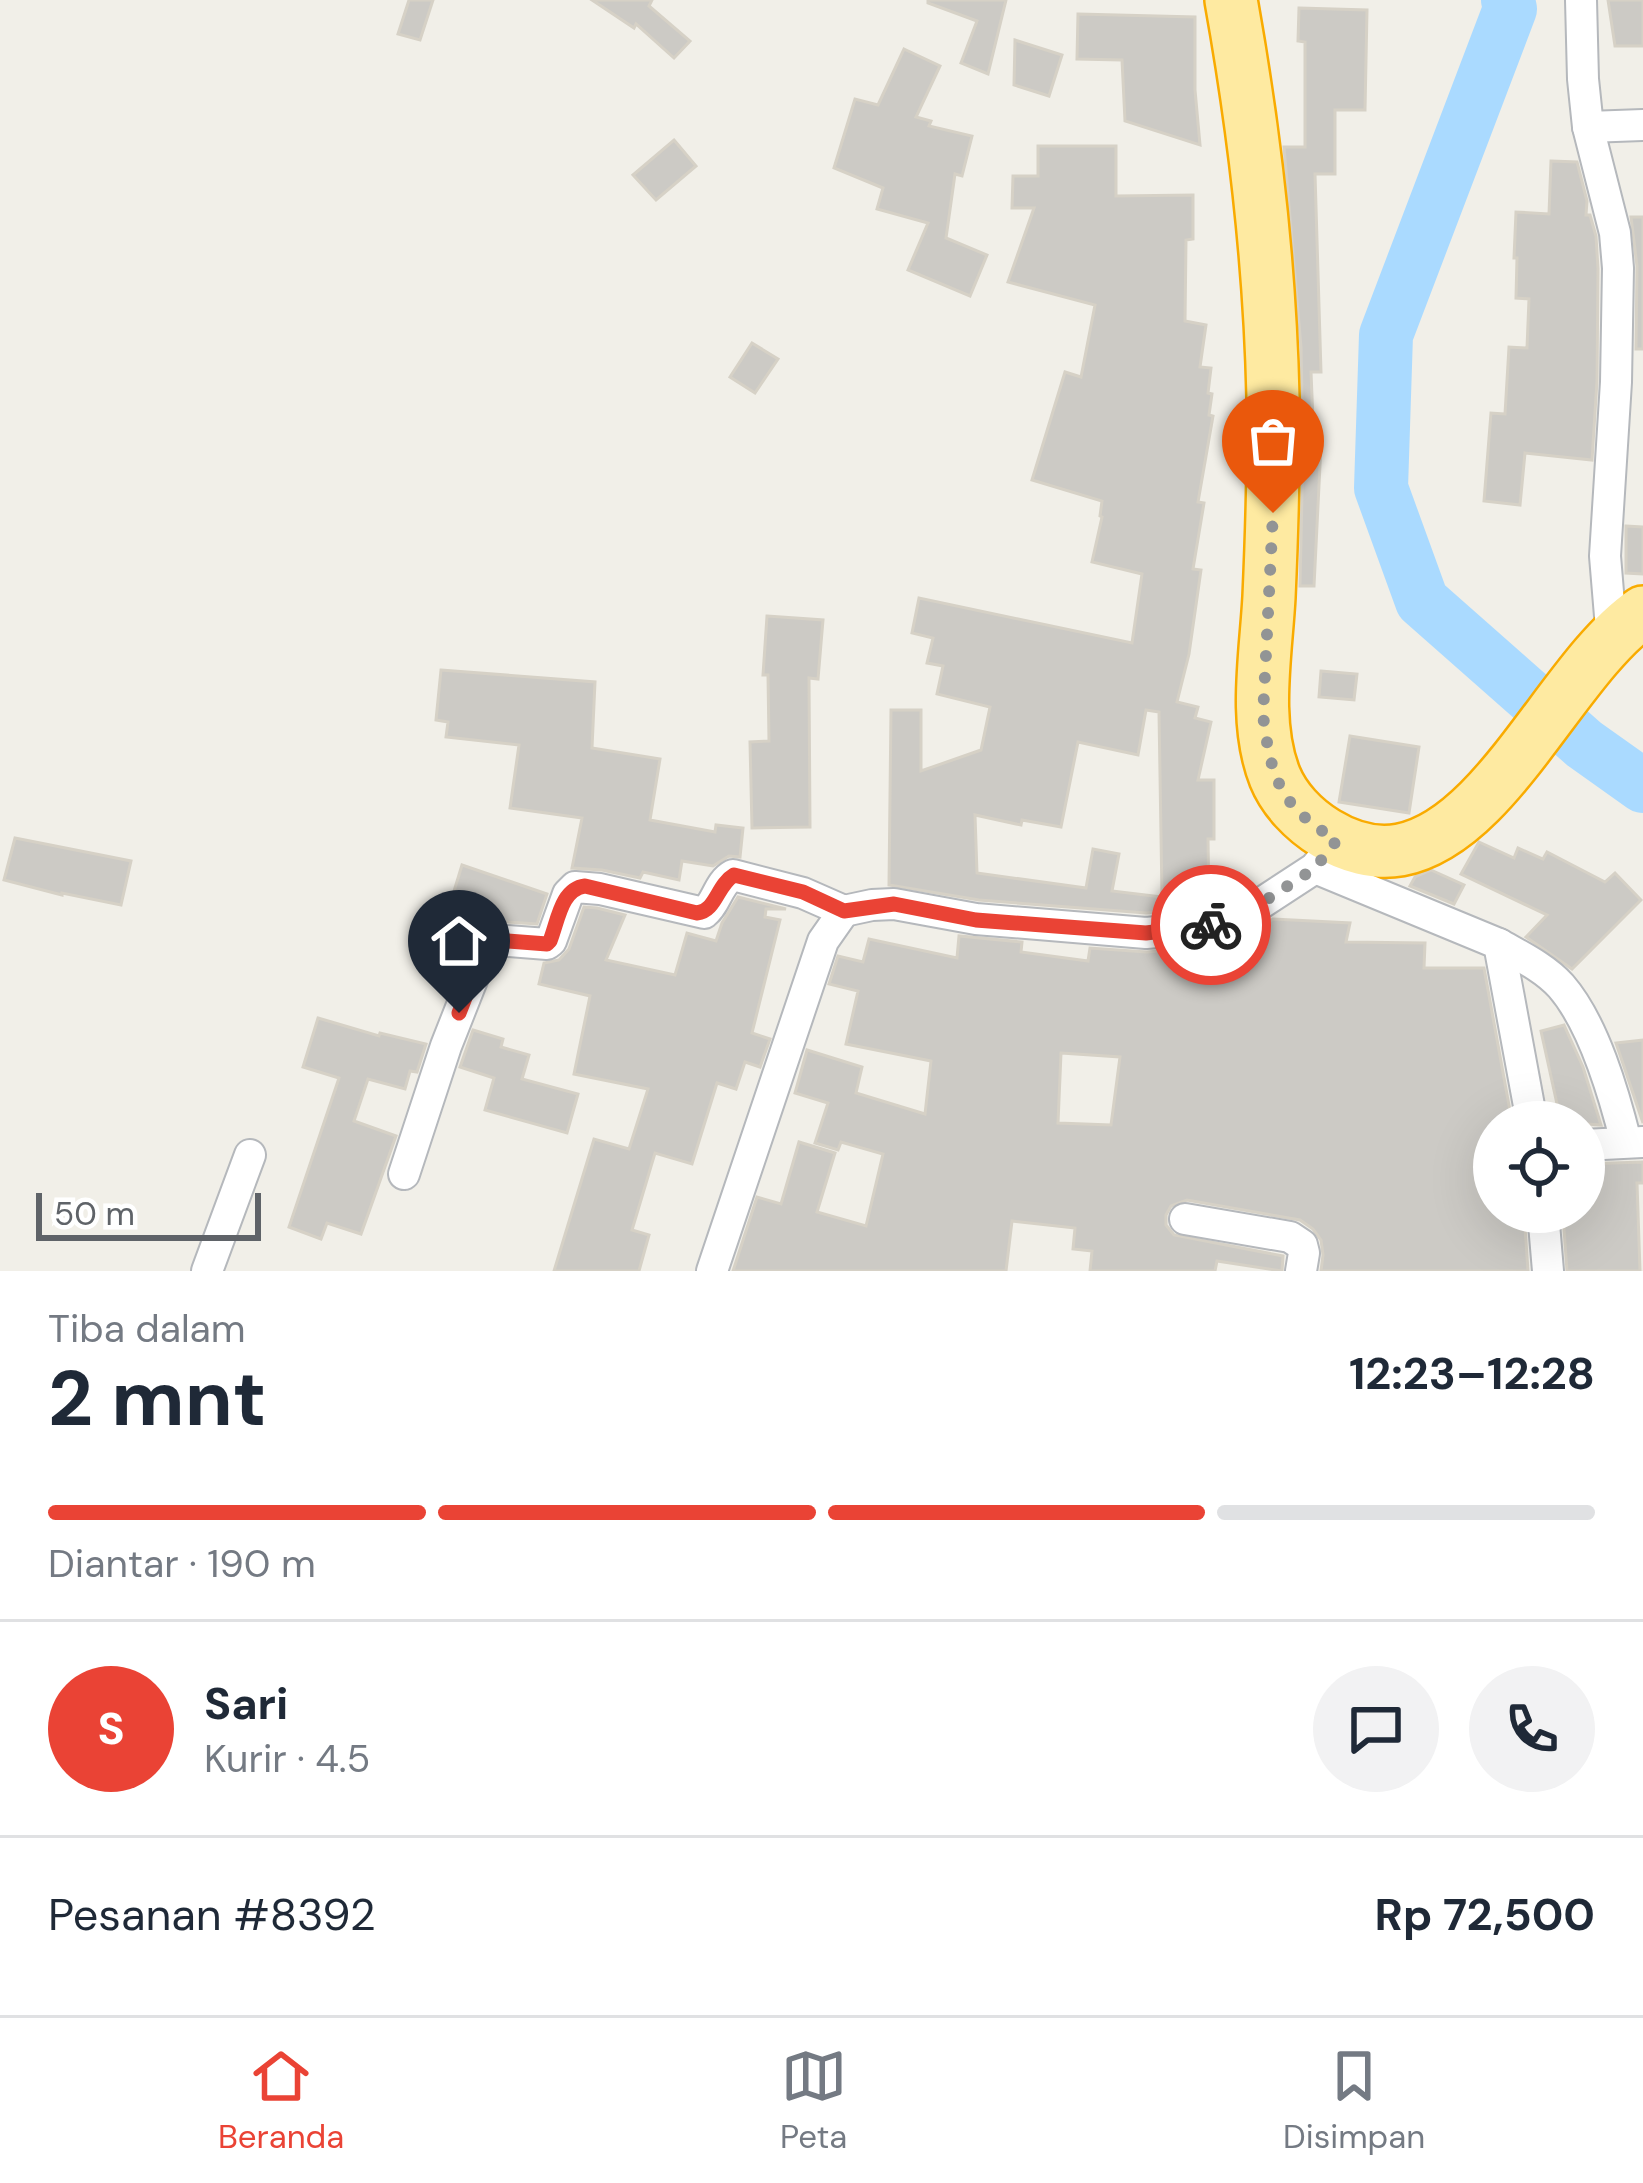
<!DOCTYPE html>
<html lang="id">
<head>
<meta charset="utf-8">
<style>
	:root { --surface:#fff; --page:#f2f2f3; --text:#1f2937; --muted:#747a83; --line:#e0e1e3; --accent:#ea4335 }
	body { margin:0; font-family:"DM Sans",sans-serif; background:var(--page); color:var(--text); height:100vh; display:flex; flex-direction:column; font-size:45px; white-space:nowrap }
	* { box-sizing:border-box; margin:0 }
	p { font-size:39px; color:var(--muted) }
	.icon { flex:none; width:66px; height:66px; fill:none; stroke:currentColor; stroke-width:2; stroke-linecap:round; stroke-linejoin:round }
	.map { position:relative; height:1271px; overflow:hidden }
	.side { display:flex; flex-direction:column; background:var(--surface); flex:1 }
	.side>* { flex:none }
	.buttons { position:absolute; left:1473px; top:1101px; display:grid; gap:24px }
	.buttons a { display:grid; place-items:center; width:132px; height:132px; border-radius:50%; background:var(--surface); box-shadow:0 12px 48px #0002; font-size:60px }
	.scale { position:absolute; left:36px; bottom:30px; width:225px; box-sizing:border-box; padding-left:12px; border:6px solid #5f6368; border-top:0; font-size:33px; line-height:42px; white-space:nowrap; color:#5f6368; -webkit-text-stroke:9px #fff; paint-order:stroke }
	.pin { position:absolute; display:grid; place-items:center; width:102px; height:102px; color:#fff; margin:-123px -51px; border-radius:50% 50% 50% 0; rotate:-45deg; box-shadow:0 0 12px #0007 }
	.pin .icon { rotate:45deg }
	.courier { position:absolute; display:grid; place-items:center; width:120px; height:120px; margin:-60px; border:9px solid #ea4335; border-radius:50%; background:#fff; color:#222; box-shadow:0 3px 15px #0007 }
	.headline em { font-style:normal; font-weight:700 }
	.headline div { display:flex; flex-direction:column-reverse }
	.headline { display:flex; align-items:center; justify-content:space-between; height:204px; padding:0 48px }
	h1 { font-size:78px; font-weight:700; line-height:90px }
	.bar { display:grid; grid-template-columns:repeat(4,1fr); gap:18px 12px; align-content:center; height:144px; padding:0 48px }
	.bar i { height:15px; border-radius:9px; background:var(--line) }
	.bar .selected { background:var(--accent) }
	.bar p { grid-column:span 4 }
	.line { display:flex; align-items:center; gap:30px; padding:0 48px; border-top:3px solid var(--line) }
	.line div { flex:1 }
	.round { display:grid; place-items:center; flex:none; width:126px; height:126px; border-radius:63px; background:var(--page) }
	.tabs { display:flex; justify-content:space-around; align-items:center; height:168px; border-top:3px solid var(--line); background:var(--surface); font-size:33px; color:var(--muted) }
	.tabs a { display:grid; justify-items:center; gap:6px }
	.tabs .selected { color:var(--accent) }
	.map>svg:first-child { display:block }
	.lines { fill:none; stroke-linecap:round; stroke-linejoin:round }
	.river { stroke:#aadaff; stroke-width:54 }
	.building { fill:#cccac5; stroke:#d6d1c6; stroke-width:3; fill-rule:evenodd }
	.minor-casing { stroke:#b5b8bc; stroke-width:34 }
	.trunk-casing { stroke:#f9ab00; stroke-width:56 }
	.minor { stroke:#fff; stroke-width:30 }
	.trunk { stroke:#feeaa1; stroke-width:51 }
	.done { stroke:#929495; stroke-width:12; stroke-dasharray:0 21.6 }
	.route { stroke:#ea4335; stroke-width:15 }
</style>
</head>
<body>
<div class="map">
<svg width="1643" height="1271" viewBox="0 0 1643 1271">
	<rect width="100%" height="100%" fill="#f1efe8"/>
	<g class="lines">
		<polyline class="river" points="1508,0 1510,9 1386,335 1381,488 1422,601 1584,744 1643,786"/>
	</g>
	<g class="building">
		<polygon points="409,0 433,0 420,40 398,34"/>
		<polygon points="592,0 652,0 649,6 690,41 674,58 636,24 634,28"/>
		<polygon points="928,0 1006,0 988,74 961,63 977,21 928,3"/>
		<polygon points="1608,0 1643,0 1643,46 1615,46"/>
		<polygon points="1299,8 1367,10 1365,110 1335,110 1335,174 1315,174 1321,372 1311,372 1314,445 1321,445 1314,586 1300,586 1303,447 1301,347 1284,147 1305,147 1305,42 1298,41"/>
		<polygon points="1078,14 1195,17 1195,90 1200,145 1125,121 1122,60 1077,59"/>
		<polygon points="1015,40 1062,55 1049,96 1014,85"/>
		<polygon points="904,49 940,66 916,117 931,121 929,126 972,136 962,176 955,174 946,238 987,255 970,296 908,270 928,223 877,209 883,188 834,168 855,99 878,105"/>
		<polygon points="674,140 696,166 656,200 633,175"/>
		<path d="M1038,146H1116V196L1193,195V239L1186,240L1185,321L1206,325L1200,367L1211,368L1208,393L1212,394L1209,415L1213,416L1198,502L1204,503L1193,569L1201,570L1189,654L1177,702L1198,707L1195,718L1211,722L1198,780H1214V839H1208L1209,905L1197,909L1146,913L979,900L889,885L891,710H921V771L981,750L990,707L937,694L943,666L927,663L933,638L912,633L919,598L1132,643L1142,574L1092,562L1102,517L1100,516L1102,501L1032,480L1065,372L1081,377L1095,305L1008,282L1034,208H1012L1013,176H1038ZM1146,710L1159,712L1162,897L1112,891L1119,854L1093,849L1086,888L977,873L975,815L1021,825L1022,820L1061,827L1078,742L1138,755Z"/>
		<polygon points="1551,161 1577,162 1587,201 1586,215 1590,215 1596,236 1598,269 1597,381 1592,460 1525,453 1520,505 1484,501 1491,413 1505,414 1509,347 1527,348 1529,299 1516,298 1517,258 1514,258 1516,212 1549,214"/>
		<polygon points="1631,217 1643,217 1643,349 1636,349 1637,266"/>
		<polygon points="752,343 778,359 755,393 730,377"/>
		<polygon points="1626,526 1643,527 1643,574 1626,573"/>
		<polygon points="767,616 823,620 818,679 809,678 810,827 752,828 750,742 769,741 768,675 763,675"/>
		<polygon points="441,670 595,682 592,748 660,759 650,820 715,832 716,825 743,828 740,857 729,856 713,866 682,861 679,880 643,872 640,878 602,870 572,868 582,818 510,808 519,745 446,737 448,722 436,720"/>
		<polygon points="1321,671 1357,674 1354,700 1319,697"/>
		<polygon points="1350,736 1419,747 1409,813 1339,802"/>
		<polygon points="15,838 131,861 121,905 62,893 62,895 4,880"/>
		<polygon points="1479,842 1514,858 1518,848 1543,859 1547,852 1605,882 1615,873 1641,900 1572,969 1526,937 1547,915 1461,874"/>
		<polygon points="462,865 547,894 537,924 495,921 481,924 447,914"/>
		<polygon points="1431,870 1464,885 1454,904 1410,886 1415,877"/>
		<polygon points="738,897 786,909 766,909 765,917 780,920 752,1033 770,1039 760,1067 745,1062 736,1089 717,1083 692,1164 655,1153 632,1230 649,1235 639,1271 554,1271 594,1139 629,1149 648,1089 574,1074 590,996 539,984 544,963 559,960 569,949 584,907 597,908 625,915 606,960 675,975 687,933 716,941 722,923"/>
		<path d="M1273,919L1350,923L1346,942L1425,943L1424,968H1484L1512,1122H1494V1212H1524L1528,1271H1321L1323,1255L1321,1240L1313,1229L1300,1220L1187,1200L1171,1206L1166,1215V1225L1174,1235L1283,1256L1282,1271L1217,1261L1215,1271H1090L1092,1251L1073,1249L1075,1228L1012,1221L1006,1271H733L757,1197L781,1204L799,1142L835,1153L817,1212L866,1226L883,1154L841,1142L838,1150L815,1143L828,1103L795,1093L807,1050L862,1067L856,1093L925,1114L931,1061L846,1044L858,991L829,984L838,956L863,962L869,939L957,958L959,936L1022,942L1021,952L1088,961L1090,948L1147,952L1206,947L1246,936ZM1061,1053L1120,1057L1111,1125L1058,1123Z"/>
		<polygon points="318,1018 379,1036 380,1033 426,1044 417,1072 410,1071 405,1089 368,1079 354,1121 396,1136 361,1234 327,1223 321,1239 289,1227 339,1078 303,1067"/>
		<polygon points="1564,1025 1583,1067 1601,1125 1561,1122 1541,1031"/>
		<polygon points="473,1030 503,1039 501,1047 529,1055 522,1079 578,1094 567,1133 485,1110 494,1078 460,1067"/>
		<polygon points="1643,1040 1643,1123 1616,1043"/>
		<polygon points="1643,1162 1643,1183 1637,1183 1640,1271 1567,1271 1563,1215 1584,1212 1584,1164"/>
	</g>
	<g class="lines">
		<g class="minor-casing">
			<g id="minor">
				<polyline points="1581,0 1583,79 1588,127 1615,233 1618,268 1616,382 1605,556 1612,640"/>
				<polyline points="1588,127 1643,125"/>
				<polyline points="1315,868 1499,944 1532,1122"/>
				<path d="M1499,944C1520,956 1545,968 1561,986C1594,1024 1614,1094 1626,1142"/>
				<polyline points="1584,1145 1643,1142"/>
				<path d="M404,1174L446,1046L485,947L494,940L547,944L551,941L568,894L575,887L600,889L704,913C717,903 718,883 733,875L803,893L844,911L872,905L894,904L976,919L1146,933L1201,928L1240,917L1315,868L1337,840"/>
				<polyline points="1543,1212 1548,1271"/>
				<polyline points="1185,1219 1290,1237 1302,1245 1304,1253 1301,1271"/>
				<polyline points="207,1271 250,1155"/>
				<polyline points="712,1271 823,941 844,911"/>
			</g>
		</g>
		<g class="trunk-casing">
			<path id="trunk" d="M1231,0C1254,128 1270,267 1273,397C1274,464 1272,530 1269,597C1266,654 1253,722 1275,777C1293,821 1351,859 1400,850C1497,832 1563,667 1643,612"/>
		</g>
		<use href="#minor" class="minor"/>
		<use href="#trunk" class="trunk"/>
	</g>
	<g class="lines">
		<path class="done" d="M1211,925L1240,917L1315,868L1337,840C1280,807 1271,778 1263,715L1273,513"/>
		<path class="route" d="M459,1013L485,947L494,940L547,944L550,941C558,921 561,889 585,886L697,913C716,911 717,885 734,875L803,892L844,911L894,904L976,920L1146,933L1211,925"/>
	</g>
</svg>
<div class="buttons">
<a><svg class="icon" aria-label="locate" viewBox="0 0 24 24"><circle cx="12" cy="12" r="6"/><path d="M12 2v4M12 18v4M2 12h4M18 12h4"/></svg></a>
</div>
<div class="scale">50 m</div>
<div class="pin" style="left:1273px;top:513px;background:#ea580c"><svg class="icon" aria-label="bag" viewBox="0 0 24 24"><path d="M5 8h14l-1 12H6zM9 8a3 3 0 0 1 6 0"/></svg></div>
<div class="pin" style="left:459px;top:1013px;background:#1f2937"><svg class="icon" aria-label="home" viewBox="0 0 24 24"><path d="M3 11l9-7 9 7M6 9v11h12V9"/></svg></div>
<div class="courier" style="left:1211px;top:925px"><svg class="icon" aria-label="bike" viewBox="0 0 24 24"><circle cx="6" cy="16" r="4"/><circle cx="18" cy="16" r="4"/><path d="M6 16l4-8h5l3 8M10 8l3 8H6M13 5h3"/></svg></div>
</div>
<section class="side">
<div class="headline"><div><h1>2 mnt</h1><p>Tiba dalam</p></div><em>12:23–12:28</em></div>
<div class="bar"><i class="selected"></i><i class="selected"></i><i class="selected"></i><i></i><p>Diantar · 190 m</p></div>
<div class="line" style="height:216px"><b class="round" style="background:var(--accent);color:#fff">S</b><div><b>Sari</b><p>Kurir · 4.5</p></div><a class="round"><svg class="icon" aria-label="chat" viewBox="0 0 24 24"><path d="M4 5h16v11H9l-5 4z"/></svg></a><a class="round"><svg class="icon" aria-label="phone" viewBox="0 0 24 24"><path d="M5 4h4l2 5-3 2q2 4 5 5l2-3 5 2v4C11 20 4 13 5 4z"/></svg></a></div>
<div class="line" style="height:156px"><div>Pesanan #8392</div><b>Rp 72,500</b></div>
</section>
<nav class="tabs">
<a class="selected"><svg class="icon" aria-label="home" viewBox="0 0 24 24"><path d="M3 11l9-7 9 7M6 9v11h12V9"/></svg>Beranda</a>
<a><svg class="icon" aria-label="map" viewBox="0 0 24 24"><path d="M3 6l6-2 6 2 6-2v14l-6 2-6-2-6 2zM9 4v14M15 6v14"/></svg>Peta</a>
<a><svg class="icon" aria-label="saved" viewBox="0 0 24 24"><path d="M7 4h10v16l-5-4-5 4z"/></svg>Disimpan</a>
</nav>
</body>
</html>
